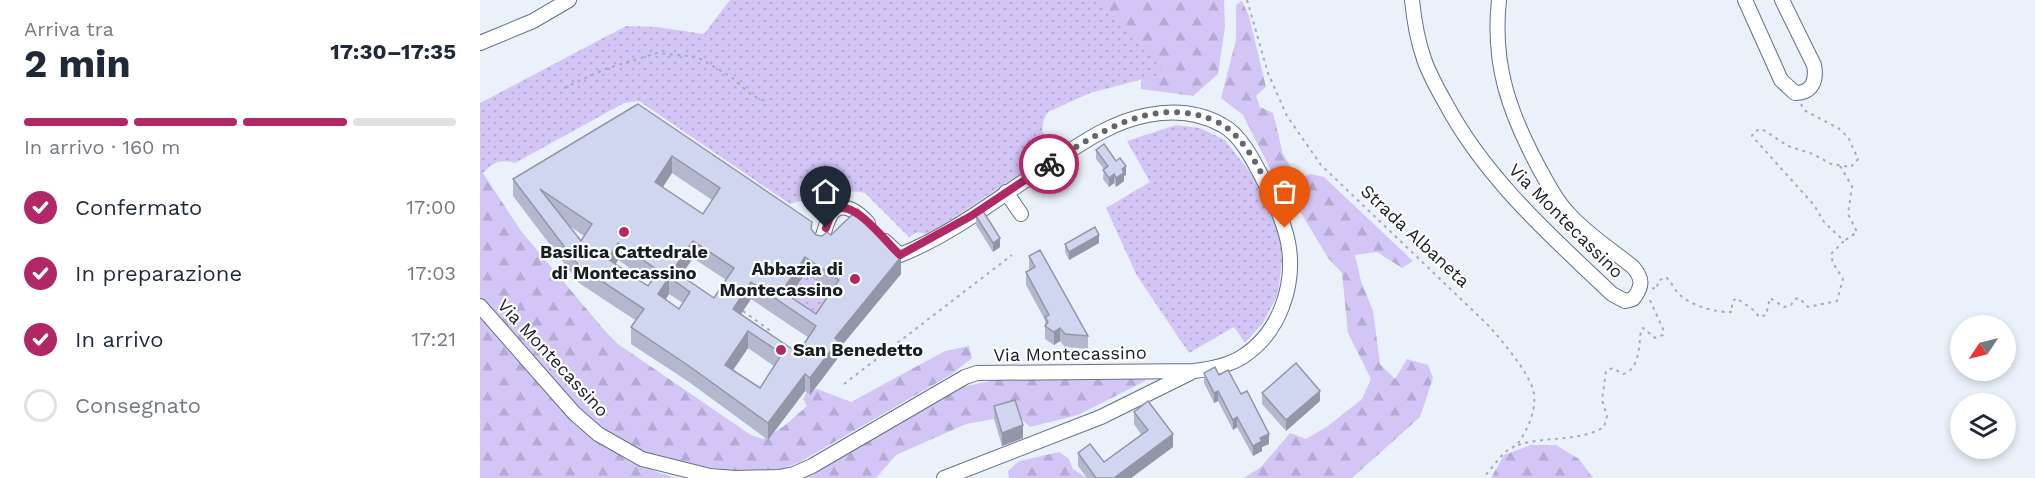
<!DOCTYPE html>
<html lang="it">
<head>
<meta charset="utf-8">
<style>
	:root { --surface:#fff; --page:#f2f2f3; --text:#1f2937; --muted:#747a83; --line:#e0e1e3; --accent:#b22866 }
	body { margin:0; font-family:"Work Sans",sans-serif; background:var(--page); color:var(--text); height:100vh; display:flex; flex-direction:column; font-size:22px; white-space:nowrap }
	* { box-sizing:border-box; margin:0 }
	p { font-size:20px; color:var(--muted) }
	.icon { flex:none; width:33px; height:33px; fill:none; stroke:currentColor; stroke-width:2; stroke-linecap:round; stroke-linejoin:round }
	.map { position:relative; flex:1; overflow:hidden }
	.sheet { display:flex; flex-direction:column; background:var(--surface); width:480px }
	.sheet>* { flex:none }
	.needle { width:39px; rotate:235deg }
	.fabs { position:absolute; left:1470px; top:315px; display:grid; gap:12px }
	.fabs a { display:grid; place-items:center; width:66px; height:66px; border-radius:50%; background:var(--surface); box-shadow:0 3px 9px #0003; font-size:30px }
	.pin { position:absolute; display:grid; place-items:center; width:51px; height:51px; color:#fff; margin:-62px -26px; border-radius:50% 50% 50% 0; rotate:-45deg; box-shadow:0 0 6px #0007 }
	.pin .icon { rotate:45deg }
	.courier { position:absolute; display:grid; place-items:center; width:60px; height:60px; margin:-30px; border:4px solid #b22866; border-radius:50%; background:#fff; color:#222; box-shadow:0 2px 8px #0007 }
	.overview em { font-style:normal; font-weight:700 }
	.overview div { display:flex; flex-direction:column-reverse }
	.overview { display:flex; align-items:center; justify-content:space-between; height:102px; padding:0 24px }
	h1 { font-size:39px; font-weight:700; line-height:45px }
	.bar { display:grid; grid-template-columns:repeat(4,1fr); gap:9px 6px; align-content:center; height:72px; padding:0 24px }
	.bar i { height:8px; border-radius:4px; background:var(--line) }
	.bar .current { background:var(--accent) }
	.bar p { grid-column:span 4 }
	ol { padding:0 24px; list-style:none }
	li { display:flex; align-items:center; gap:18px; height:66px }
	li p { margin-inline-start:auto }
	li .icon { padding:6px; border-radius:50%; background:var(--accent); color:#fff; stroke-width:4 }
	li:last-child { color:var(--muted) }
	li i { width:33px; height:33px; border:3px solid var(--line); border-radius:50% }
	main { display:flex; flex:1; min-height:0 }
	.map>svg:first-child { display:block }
	.forest { fill:url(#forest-firs) }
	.garden { fill:url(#garden-dots) }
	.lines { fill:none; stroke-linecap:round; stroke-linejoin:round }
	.minor-casing { stroke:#637186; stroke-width:16 }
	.path { stroke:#a6acb5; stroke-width:2; stroke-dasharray:3 4.5; stroke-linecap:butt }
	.minor { stroke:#fff; stroke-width:14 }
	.wall { fill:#b4b8ce; fill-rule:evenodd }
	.shaded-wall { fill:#9296a8 }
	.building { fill:#d1d6f0; stroke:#9296a8; stroke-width:1.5; fill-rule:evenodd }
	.done { stroke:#616770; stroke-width:6; stroke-dasharray:0 10.8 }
	.route { stroke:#b22866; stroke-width:8 }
	.poi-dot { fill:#b22866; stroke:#fff; stroke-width:2 }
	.labels { text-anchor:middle; stroke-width:4.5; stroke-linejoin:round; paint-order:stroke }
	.street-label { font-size:18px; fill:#171d25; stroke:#fff }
	.poi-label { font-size:18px; font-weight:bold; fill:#171d25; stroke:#fff }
</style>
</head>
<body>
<main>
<section class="sheet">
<div class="overview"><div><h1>2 min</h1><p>Arriva tra</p></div><em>17:30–17:35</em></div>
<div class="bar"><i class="current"></i><i class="current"></i><i class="current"></i><i></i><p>In arrivo · 160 m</p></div>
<ol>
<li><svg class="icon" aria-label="check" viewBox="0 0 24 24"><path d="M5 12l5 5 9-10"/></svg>Confermato<p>17:00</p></li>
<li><svg class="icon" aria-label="check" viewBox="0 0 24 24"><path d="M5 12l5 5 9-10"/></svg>In preparazione<p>17:03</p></li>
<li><svg class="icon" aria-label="check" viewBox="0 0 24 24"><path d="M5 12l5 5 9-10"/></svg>In arrivo<p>17:21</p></li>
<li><i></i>Consegnato</li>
</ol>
</section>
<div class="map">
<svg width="1555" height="478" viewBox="0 0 1555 478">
	<defs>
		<pattern id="forest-firs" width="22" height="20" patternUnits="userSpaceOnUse" patternTransform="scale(1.5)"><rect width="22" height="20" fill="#d3c6f6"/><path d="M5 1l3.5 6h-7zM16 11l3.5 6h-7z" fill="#b4aad3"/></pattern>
		<pattern id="garden-dots" width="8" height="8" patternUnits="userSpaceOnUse" patternTransform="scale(1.5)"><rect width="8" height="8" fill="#d3c6f6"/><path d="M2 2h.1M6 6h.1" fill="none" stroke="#b4aad3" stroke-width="1.8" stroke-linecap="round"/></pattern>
	</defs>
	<rect width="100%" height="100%" fill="#eaf1fa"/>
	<g class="forest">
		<polygon points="610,0 744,0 745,27 738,74 713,96 661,89 661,80 668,64"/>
		<polygon points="762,1 769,16 786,87 776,96 780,107 793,113 803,154 817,178 831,174 844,177 933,261 922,268 897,252 875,255 881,281 893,311 900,364 915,379 927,359 948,365 953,378 940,417 872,478 764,478 781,467 810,433 826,439 848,426 882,399 891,379 868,333 862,273 848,258 816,205 799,186 763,115 741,98 756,40 756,5"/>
		<polygon points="0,173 3,173 41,231 125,331 138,344 271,435 284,439 304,426 327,406 323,399 326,393 337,389 371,402 465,351 489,346 492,358 472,374 320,462 296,471 252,471 202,463 148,448 93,408 0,298"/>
		<polygon points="0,317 95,425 151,463 195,478 0,478"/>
		<polygon points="665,376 665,381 598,415 550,427 535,413 514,419 486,424 416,455 396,478 327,478 331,471 478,388 514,380"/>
		<polygon points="1051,445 1076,445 1099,459 1113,478 1011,478 1024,455"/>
		<polygon points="579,452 589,459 593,469 607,478 529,478 528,471 539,461"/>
	</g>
	<g class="garden">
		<path d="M250,0H614L678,60L682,74L610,93L568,112L564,119L562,130L567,142L574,151L460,227L445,234L438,232L429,237L385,193C359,188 335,197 310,204L159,101L144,103L35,163C19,159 14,162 3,173H0V103L146,26L177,27L224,34Z"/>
		<polygon points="696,125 720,128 745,140 782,188 800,238 802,259 798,294 783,323 765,343 754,327 709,353 657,276 626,208 670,182 647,141"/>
		<polygon points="325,274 359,297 336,330 302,308"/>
	</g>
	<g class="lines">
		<g class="minor-casing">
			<g id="minor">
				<path d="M932,0C934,20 937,39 944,59C949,74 958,90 966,104C1006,179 1071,236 1132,294L1145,301L1153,299C1163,286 1163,279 1153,267C1132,250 1108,235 1089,214C1076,201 1068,184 1059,168C1029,112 1012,64 1019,0"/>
				<path d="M1265,0L1301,80L1315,93C1332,93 1337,81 1334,65L1302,0"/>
				<polyline points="0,43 53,21 89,0"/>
				<polyline points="526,192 541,214"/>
				<path d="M340,244C344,235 346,221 352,213C362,199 380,214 388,223"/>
				<path d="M0,306L94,413L118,434L162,459L230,476L255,478L299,477L314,474L332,466L485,377L497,373L714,371C731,369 748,366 762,357C800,333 816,284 808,242C803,219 793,199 783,179C773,160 761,135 742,125C719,112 694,110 668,115C635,121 606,140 579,158C528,190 476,233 420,255L405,241"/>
				<polyline points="464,478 621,417 710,373"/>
			</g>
		</g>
		<g class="path">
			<path d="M767,0L788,73L807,116L841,165L1008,325C1022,341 1051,374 1054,394C1056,410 1048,429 1039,442C1035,447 1029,449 1024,453C1017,461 1010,470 1003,478"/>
			<polyline points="84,88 125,69 177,53 217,57 250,76 273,96 285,101"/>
			<polyline points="1360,166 1372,186 1368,214 1377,232 1364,241"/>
			<path d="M1172,288L1177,289L1178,281L1186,277C1192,283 1195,291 1201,296C1213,306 1237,313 1252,312V302L1256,298L1275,311L1279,317L1286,315L1290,298L1304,307L1311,305L1315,299L1319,298L1328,307L1357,301L1363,279L1353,263L1351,254L1364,241L1344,222L1334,205L1272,136L1275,131L1282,129L1308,146L1333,154L1351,164L1371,167L1378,159L1368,137L1358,128L1324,110L1321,104"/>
			<polyline points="263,311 292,332"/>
			<polyline points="364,384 532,255"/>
			<path d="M1038,445C1065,436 1100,442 1124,427L1127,416L1122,400L1126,371L1133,368L1143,374C1160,370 1159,344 1161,330L1163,328L1175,338L1183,335V329L1169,298"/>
		</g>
		<use href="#minor" class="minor"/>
	</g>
	<g class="wall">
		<path d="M158,104L332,231L336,235L421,274L358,350V358L330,395L325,391L288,440L209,382L151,344V327L155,320L99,283L33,196V179ZM192,173L232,200L223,214L183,187ZM88,225L104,236L101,241ZM213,258L246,280L234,298L201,275ZM138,260L171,282L168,286L135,264ZM325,274L351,291L336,314L310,296ZM189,294L203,303L199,309L186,299ZM271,299L329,338L318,353L261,314ZM268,348L294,366L280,388L253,370Z"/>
		<polygon points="616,150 646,175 644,176 644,181 636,187 634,183 629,187 623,179 624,169 616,159"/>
		<polygon points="496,216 520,247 513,252 496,225"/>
		<polygon points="619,243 589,260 585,252 585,244"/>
		<polygon points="549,256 608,336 608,349 585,347 580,341 574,345 565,339 565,320 546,285 546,272 549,270"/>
		<polygon points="724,373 739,375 761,394 789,444 782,447 782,451 773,456 757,427 753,430 738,401 734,403 724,383"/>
		<polygon points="782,393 840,401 806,431 782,404"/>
		<polygon points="514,406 543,438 522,446 514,419"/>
		<polygon points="654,412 693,447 651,478 607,478 598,466 598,453 624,462 661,434 654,424"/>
	</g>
	<g class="shaded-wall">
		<polygon points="192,156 192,173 175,199 175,182"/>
		<polygon points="646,166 646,175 644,176 644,181 636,187 636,178 642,169"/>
		<polygon points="634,174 634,183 629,187 629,178"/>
		<polygon points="619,235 619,243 589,260 589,252"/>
		<polygon points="520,238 520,247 513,252 513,243"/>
		<polygon points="213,241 213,258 196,283 193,270"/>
		<polygon points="138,243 138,260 128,276 128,259"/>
		<polygon points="325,257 325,274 304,304 302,291"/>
		<polygon points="421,257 421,274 358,350 358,358 330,395 330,378 355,338"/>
		<polygon points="189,277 189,294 178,311 178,294"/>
		<polygon points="271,282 271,299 253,326 253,309"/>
		<polygon points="580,328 580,341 574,345 574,332"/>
		<polygon points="268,331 268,348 245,382 245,365"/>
		<polygon points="325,374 325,391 288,440 288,423"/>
		<polygon points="738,391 738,401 734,403 734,393"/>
		<polygon points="840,391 840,401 806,431 806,420"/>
		<polygon points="757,417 757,427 753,430 753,420"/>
		<polygon points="543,425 543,438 522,446 522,433"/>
		<polygon points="693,434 693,447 651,478 634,478"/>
		<polygon points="789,434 789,444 782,447 782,451 773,456 773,446 780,438"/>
	</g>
	<g class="building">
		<path d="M158,104L332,222L331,229L336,235L342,236L347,232L351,235L378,209L412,247V243L414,245L421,257L355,338L358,341L330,378L325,374L288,423L209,366L151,327L164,309L99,266L33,179ZM192,156L240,188L223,214L175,182ZM60,189L112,224L101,241ZM213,241L254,268L234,298L193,270ZM138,243L179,271L168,286L128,259ZM325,257L359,280L336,314L302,291ZM189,277L210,292L199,309L178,294ZM271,282L336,326L318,353L253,309ZM268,331L302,354L280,388L245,365Z"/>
		<polygon points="624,144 636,161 640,158 646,166 642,169 644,173 636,178 634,174 629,178 623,170 628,166 616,150"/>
		<polygon points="503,211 520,238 513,243 496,216"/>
		<polygon points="615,227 619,235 589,252 585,244"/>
		<polygon points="560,250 608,336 585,334 580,328 574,332 565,326 568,322 565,317 569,315 546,272 555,267 549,256"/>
		<polygon points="816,363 840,391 806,420 782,393"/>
		<polygon points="735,367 739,375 748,370 761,394 767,391 789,434 780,438 782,441 773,446 757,417 753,420 738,391 734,393 724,373"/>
		<polygon points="535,400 543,425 522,433 514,406"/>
		<polygon points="668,401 693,434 634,478 616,478 598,453 610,444 624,462 668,430 654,412"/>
	</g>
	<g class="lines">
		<path class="done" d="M569,164C613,136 666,100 721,116C729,118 739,122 746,127C774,148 793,196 805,228"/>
		<path class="route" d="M346,228C348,223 350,215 354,211C372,195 407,244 420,255L491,216L569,164"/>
	</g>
	<g class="poi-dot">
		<circle cx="144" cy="232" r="6"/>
		<circle cx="375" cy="279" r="6"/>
		<circle cx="301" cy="350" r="6"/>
	</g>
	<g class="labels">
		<g class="street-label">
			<text transform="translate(1086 221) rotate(45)" y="6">Via Montecassino</text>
			<text transform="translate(935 236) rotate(43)" y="6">Strada Albaneta</text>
			<text transform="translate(590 354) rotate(-1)" y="6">Via Montecassino</text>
			<text transform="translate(73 358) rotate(47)" y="6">Via Montecassino</text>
		</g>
		<g class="poi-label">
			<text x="144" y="258">Basilica Cattedrale<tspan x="144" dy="21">di Montecassino</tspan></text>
			<text x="363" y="275" text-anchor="end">Abbazia di<tspan x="363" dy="21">Montecassino</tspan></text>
			<text x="313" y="356" text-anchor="start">San Benedetto</text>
		</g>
	</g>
</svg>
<div class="fabs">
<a><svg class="needle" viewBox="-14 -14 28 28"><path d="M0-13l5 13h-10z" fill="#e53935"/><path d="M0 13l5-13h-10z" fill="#747a83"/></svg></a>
<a><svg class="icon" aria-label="layers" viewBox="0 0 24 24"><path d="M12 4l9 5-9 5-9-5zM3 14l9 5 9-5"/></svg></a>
</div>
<div class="pin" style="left:805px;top:228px;background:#ea580c"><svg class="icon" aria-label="bag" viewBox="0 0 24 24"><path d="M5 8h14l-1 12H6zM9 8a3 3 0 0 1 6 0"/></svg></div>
<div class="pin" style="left:346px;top:228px;background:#1f2937"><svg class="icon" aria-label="home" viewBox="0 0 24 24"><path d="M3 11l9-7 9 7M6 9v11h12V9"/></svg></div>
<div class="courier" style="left:569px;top:164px"><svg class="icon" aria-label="bike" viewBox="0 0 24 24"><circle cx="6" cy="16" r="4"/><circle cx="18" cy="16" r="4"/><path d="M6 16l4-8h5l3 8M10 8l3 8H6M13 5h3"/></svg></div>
</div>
</main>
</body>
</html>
